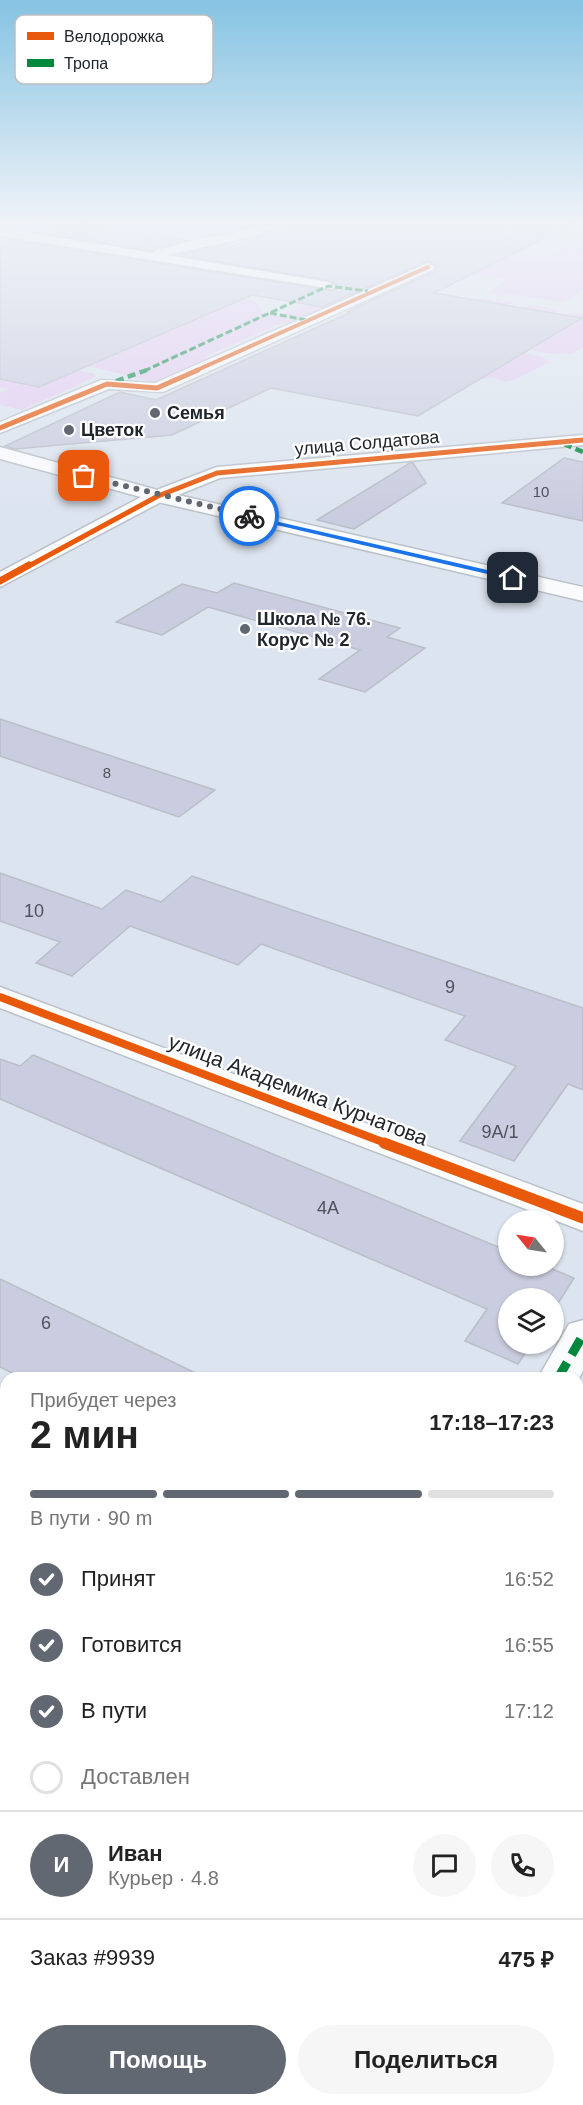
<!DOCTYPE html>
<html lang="ru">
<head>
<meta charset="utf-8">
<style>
	:root { --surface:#fff; --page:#f6f6f6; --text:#222; --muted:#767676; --line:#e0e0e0; --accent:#626871 }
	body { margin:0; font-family:Helvetica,sans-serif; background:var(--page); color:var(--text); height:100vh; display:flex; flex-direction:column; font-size:22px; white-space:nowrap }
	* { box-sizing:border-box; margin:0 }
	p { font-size:20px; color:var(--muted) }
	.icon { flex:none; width:33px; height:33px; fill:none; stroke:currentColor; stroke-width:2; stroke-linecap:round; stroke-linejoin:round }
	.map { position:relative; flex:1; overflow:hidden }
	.side { position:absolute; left:0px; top:1372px; width:584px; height:734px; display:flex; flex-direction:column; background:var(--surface); border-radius:18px 18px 0 0; box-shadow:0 2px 4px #0004 }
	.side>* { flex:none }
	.needle { width:39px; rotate:300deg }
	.buttons { position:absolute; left:498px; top:1210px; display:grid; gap:12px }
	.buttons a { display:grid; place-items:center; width:66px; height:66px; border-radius:50%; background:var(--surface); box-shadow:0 2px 4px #0004; font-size:30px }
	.pin { position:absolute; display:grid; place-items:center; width:51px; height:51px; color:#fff; margin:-26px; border-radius:12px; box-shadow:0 3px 9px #0006 }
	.courier { position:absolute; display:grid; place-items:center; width:60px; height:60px; margin:-30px; border:4px solid #1a73e8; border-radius:50%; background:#fff; color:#222; box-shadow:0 2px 8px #0007 }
	.headline em { font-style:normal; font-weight:700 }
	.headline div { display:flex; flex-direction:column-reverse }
	.headline { display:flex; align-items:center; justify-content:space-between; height:102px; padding:0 30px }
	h1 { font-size:39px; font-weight:700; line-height:45px }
	.bar { display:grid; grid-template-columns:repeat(4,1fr); gap:9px 6px; align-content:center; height:72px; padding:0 30px }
	.bar i { height:8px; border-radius:4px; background:var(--line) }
	.bar .active { background:var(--accent) }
	.bar p { grid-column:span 4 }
	.line { display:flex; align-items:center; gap:15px; padding:0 30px; border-top:2px solid var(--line) }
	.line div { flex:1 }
	.round { display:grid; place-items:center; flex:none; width:63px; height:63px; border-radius:32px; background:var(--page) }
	ol { padding:0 30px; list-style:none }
	li { display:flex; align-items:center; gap:18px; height:66px }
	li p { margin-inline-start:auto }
	li .icon { padding:6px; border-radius:50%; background:var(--accent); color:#fff; stroke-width:4 }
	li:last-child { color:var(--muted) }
	li i { width:33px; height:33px; border:3px solid var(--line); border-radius:50% }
	.primary-button { display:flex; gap:12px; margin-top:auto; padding:12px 30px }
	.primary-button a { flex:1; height:69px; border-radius:36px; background:var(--accent); color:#fff; font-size:24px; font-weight:700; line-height:69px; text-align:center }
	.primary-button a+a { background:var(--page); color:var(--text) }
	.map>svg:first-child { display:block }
	.green { fill:#e3ccf1; fill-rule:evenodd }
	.building { fill:#cacddf; stroke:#babec7; stroke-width:1.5 }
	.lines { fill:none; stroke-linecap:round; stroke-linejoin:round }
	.minor-casing { stroke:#bac0c8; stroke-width:3 }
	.tertiary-casing { stroke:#bac0c8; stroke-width:3 }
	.secondary-casing { stroke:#bac0c8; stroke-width:3 }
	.minor { fill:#fafbfd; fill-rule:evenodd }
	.tertiary { fill:#fafbfd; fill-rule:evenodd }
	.secondary { fill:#fafbfd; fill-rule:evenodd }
	.quiet-far3 { stroke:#00873e; stroke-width:3; stroke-dasharray:7 3; stroke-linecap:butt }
	.quiet-far2 { stroke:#00873e; stroke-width:4.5; stroke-dasharray:8 4.5; stroke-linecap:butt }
	.quiet-far1 { stroke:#00873e; stroke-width:9; stroke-dasharray:18 9; stroke-linecap:butt }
	.quiet { stroke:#00873e; stroke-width:12; stroke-dasharray:23 12; stroke-linecap:butt }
	.cycleway-far4-casing { stroke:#fff; stroke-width:5 }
	.cycleway-far3-casing { stroke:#fff; stroke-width:8 }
	.cycleway-far2-casing { stroke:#fff; stroke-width:10 }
	.cycleway-far1-casing { stroke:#fff; stroke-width:12 }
	.cycleway-casing { stroke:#fff; stroke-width:15 }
	.cycleway-far4 { stroke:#e8590c; stroke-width:4 }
	.cycleway-far3 { stroke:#e8590c; stroke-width:5 }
	.cycleway-far2 { stroke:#e8590c; stroke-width:7 }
	.cycleway-far1 { stroke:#e8590c; stroke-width:8 }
	.cycleway { stroke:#e8590c; stroke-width:11 }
	.route { fill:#1a73e8 }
	.done { stroke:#626871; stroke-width:6; stroke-dasharray:0 10.8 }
	.poi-dot { fill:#626871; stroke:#fff; stroke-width:2 }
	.labels { text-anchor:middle; stroke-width:4.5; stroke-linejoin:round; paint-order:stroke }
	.far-number-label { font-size:15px; fill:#4d525c }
	.far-poi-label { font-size:18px; font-weight:bold; fill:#20262d; stroke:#fff; text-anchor:start }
	.far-street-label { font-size:18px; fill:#20262d; stroke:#fff }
	.number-label { font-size:18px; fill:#4d525c }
	.street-label { font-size:21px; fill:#20262d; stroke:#fff }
	.key { fill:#fff; stroke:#bcbec0; stroke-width:1.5 }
	.key-label { font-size:16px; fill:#20262d }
</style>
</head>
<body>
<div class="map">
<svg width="583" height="2105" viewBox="0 0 583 2105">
	<rect width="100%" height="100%" fill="#dce4ef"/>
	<g class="green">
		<path d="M54,219H74L58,225C78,230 92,219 112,219L55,238L37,235L43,232L18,231Z"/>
		<path d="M121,219H217L243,223L211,235L148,225L208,236L173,250L151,253L62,239ZM106,227L187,240H188L175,245L93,232Z"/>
		<polygon points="289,219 363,219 337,230 385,238 429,219 480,219 427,240 544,259 570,248 583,250 583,291 564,303 508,294 503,297 489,292 504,281 504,278 444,271 448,267 422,261 244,243 238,239"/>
		<path d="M216,242L366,267L333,281L322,282L167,256ZM208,244L342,265V266L327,272L192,250Z"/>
		<path d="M391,263L420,267L325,310L280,324L204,357L208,360L159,383L88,366L221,308L68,368L95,374V377L22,410L0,405V393L9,389L0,387V379L238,297C251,300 260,300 262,314L277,316L335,292L333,288Z"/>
		<path d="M475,298L514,302L509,305L523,308L530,305L560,310L556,313C566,315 574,312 583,314V347L573,353L553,354L411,330Z"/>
		<polygon points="507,350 543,357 549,362 514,380 506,382 493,378 410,384"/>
	</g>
	<g class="building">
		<polygon points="305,219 583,219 434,293 582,318 418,416 271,388 172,435 15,449 5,446 120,392 156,400 351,312 347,312 434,272 437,266 427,261 322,307 252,295 39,387 0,379 0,243 10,240 333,291 337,285 328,280 179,255 223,245 231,247"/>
		<polygon points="69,221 187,240 153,251 36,232"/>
		<polygon points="564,458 583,462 583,521 502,503"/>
		<polygon points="410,463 413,463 426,483 354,529 317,520"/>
		<polygon points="234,583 400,628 387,637 425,648 365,692 319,679 360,650 208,607 162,635 116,622 182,584 217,593"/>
		<polygon points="0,719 102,753 215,790 179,817 0,756"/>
		<polygon points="0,873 102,909 126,890 161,902 192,876 583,1008 583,1090 568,1084 514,1161 460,1141 516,1066 445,1040 465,1016 261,944 238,965 130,926 72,976 36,963 60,942 0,921"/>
		<polygon points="33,1055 508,1251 508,1266 545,1266 574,1278 554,1310 554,1299 508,1299 508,1344 531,1344 518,1364 465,1341 487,1309 0,1099 0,1059 20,1066"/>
		<polygon points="0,1279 206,1378 22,1378 0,1367"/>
	</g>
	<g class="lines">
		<g class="minor-casing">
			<g id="minor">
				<path d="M271,219H289C271,237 195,248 167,255L328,282L335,286L333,289L0,236V228L154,253L156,250L210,236L227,235Z"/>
				<polygon points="428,263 435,267 433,270 163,392 109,389 0,433 0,422 101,380 155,383"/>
				<polygon points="583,435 583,445 220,478 178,495 583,587 583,601 158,502 148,496 151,492 217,467"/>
				<polygon points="0,987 583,1204 583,1231 0,1008"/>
				<polygon points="583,1320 583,1371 578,1380 538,1378 569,1324"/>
				<polygon points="578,2071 583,2074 583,2105 548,2105 547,2100 578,2100"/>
			</g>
		</g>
		<g class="tertiary-casing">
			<polygon id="tertiary" points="0,447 165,492 168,496 165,500 0,587 0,572 141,497 0,459"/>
		</g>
		<g class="secondary-casing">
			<polygon id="secondary" points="22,219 41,219 0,234 0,226"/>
		</g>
		<use href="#minor" class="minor"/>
		<use href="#tertiary" class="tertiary"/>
		<use href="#secondary" class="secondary"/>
		<g class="quiet-far3">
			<polyline points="270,313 306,320"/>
			<polyline points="144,371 328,286 368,291"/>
		</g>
		<g class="quiet-far2">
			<polyline points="116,381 147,370"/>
			<polyline points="564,444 583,452"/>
		</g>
		<g class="quiet-far1">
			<polyline points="558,1378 583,1335"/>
			<polyline points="578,1411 583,1412"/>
			<polyline points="0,1418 6,1421"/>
		</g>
		<polyline class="quiet" points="576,2100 577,2105"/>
		<g class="cycleway-far4-casing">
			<polyline id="cycleway-far4" points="195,371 428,267"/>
		</g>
		<g class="cycleway-far3-casing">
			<g id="cycleway-far3">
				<polyline points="0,428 107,384 157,388 198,370"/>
				<polyline points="27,567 158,496 217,473 583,440"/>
			</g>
		</g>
		<g class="cycleway-far2-casing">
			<polyline id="cycleway-far2" points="0,581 29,565"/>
		</g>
		<g class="cycleway-far1-casing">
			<polyline id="cycleway-far1" points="0,997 388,1144"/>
		</g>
		<g class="cycleway-casing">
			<polyline id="cycleway" points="384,1143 583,1218"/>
		</g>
		<use href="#cycleway-far4" class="cycleway-far4"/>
		<use href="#cycleway-far3" class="cycleway-far3"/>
		<use href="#cycleway-far2" class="cycleway-far2"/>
		<use href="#cycleway-far1" class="cycleway-far1"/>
		<use href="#cycleway" class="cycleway"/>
	</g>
	<linearGradient id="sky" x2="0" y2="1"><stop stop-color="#85c3e2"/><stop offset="0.43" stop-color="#eff3f8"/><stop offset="1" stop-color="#eff3f8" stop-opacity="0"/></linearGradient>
	<rect width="583" height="514" fill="url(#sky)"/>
	<polygon class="route" points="249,515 513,576 516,578 513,580 247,518"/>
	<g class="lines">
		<polyline class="done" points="84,476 249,516"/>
	</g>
	<g class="poi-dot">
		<circle cx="155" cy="413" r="6"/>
		<circle cx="69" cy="430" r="6"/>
		<circle cx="245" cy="629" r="6"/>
	</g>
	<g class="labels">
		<g class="far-number-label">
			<text x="541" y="497">10</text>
			<text x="107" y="778">8</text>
		</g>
		<g class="far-poi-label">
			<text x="167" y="419">Семья</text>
			<text x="81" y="436">Цветок</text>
			<text x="257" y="625">Школа № 76.<tspan x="257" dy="21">Корус № 2</tspan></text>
		</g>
		<g class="far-street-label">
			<text transform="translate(367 443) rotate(-5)" y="6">улица Солдатова</text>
		</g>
		<g class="number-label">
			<text x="34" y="917">10</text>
			<text x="450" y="993">9</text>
			<text x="500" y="1138">9А/1</text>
			<text x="328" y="1214">4А</text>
			<text x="46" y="1329">6</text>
		</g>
		<g class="street-label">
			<text transform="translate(298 1090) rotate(21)" y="7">улица Академика Курчатова</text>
		</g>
	</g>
	<rect x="15" y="15" width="198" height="69" rx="9" class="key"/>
	<rect x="27" y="32" width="27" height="8" fill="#e8590c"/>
	<rect x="27" y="59" width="27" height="8" fill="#00873e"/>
	<g class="key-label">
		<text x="64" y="42">Велодорожка</text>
		<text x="64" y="69">Тропа</text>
	</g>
</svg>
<div class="buttons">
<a><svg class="needle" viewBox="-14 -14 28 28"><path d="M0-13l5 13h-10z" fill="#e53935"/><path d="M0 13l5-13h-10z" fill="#767676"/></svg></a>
<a><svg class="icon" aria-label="layers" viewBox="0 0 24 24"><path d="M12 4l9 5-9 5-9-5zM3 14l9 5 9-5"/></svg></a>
</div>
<div class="pin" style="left:84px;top:476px;background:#ea580c"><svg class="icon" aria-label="bag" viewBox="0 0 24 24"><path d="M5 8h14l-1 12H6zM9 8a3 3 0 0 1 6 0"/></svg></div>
<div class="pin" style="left:513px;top:578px;background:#1f2937"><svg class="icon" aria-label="home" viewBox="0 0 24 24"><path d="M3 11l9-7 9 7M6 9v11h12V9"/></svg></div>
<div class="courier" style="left:249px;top:516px"><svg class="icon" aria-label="bike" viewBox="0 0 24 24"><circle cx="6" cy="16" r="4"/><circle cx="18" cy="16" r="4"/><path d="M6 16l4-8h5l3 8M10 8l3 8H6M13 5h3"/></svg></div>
<section class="side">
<div class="headline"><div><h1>2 мин</h1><p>Прибудет через</p></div><em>17:18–17:23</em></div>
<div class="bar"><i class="active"></i><i class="active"></i><i class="active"></i><i></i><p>В пути · 90 m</p></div>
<ol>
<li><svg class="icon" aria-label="check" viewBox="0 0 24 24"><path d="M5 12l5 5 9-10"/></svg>Принят<p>16:52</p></li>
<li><svg class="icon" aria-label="check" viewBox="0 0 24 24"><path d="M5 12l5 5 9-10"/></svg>Готовится<p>16:55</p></li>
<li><svg class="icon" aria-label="check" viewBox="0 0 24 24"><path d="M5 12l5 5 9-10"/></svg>В пути<p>17:12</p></li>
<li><i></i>Доставлен</li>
</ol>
<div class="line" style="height:108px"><b class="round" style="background:var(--accent);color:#fff">И</b><div><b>Иван</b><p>Курьер · 4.8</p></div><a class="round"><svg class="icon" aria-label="chat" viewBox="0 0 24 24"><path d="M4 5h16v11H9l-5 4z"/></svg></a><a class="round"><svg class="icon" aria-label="phone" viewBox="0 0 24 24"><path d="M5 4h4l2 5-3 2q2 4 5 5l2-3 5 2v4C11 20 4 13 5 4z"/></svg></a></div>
<div class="line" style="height:78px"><div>Заказ #9939</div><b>475 ₽</b></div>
<div class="primary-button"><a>Помощь</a><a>Поделиться</a></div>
</section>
</div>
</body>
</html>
